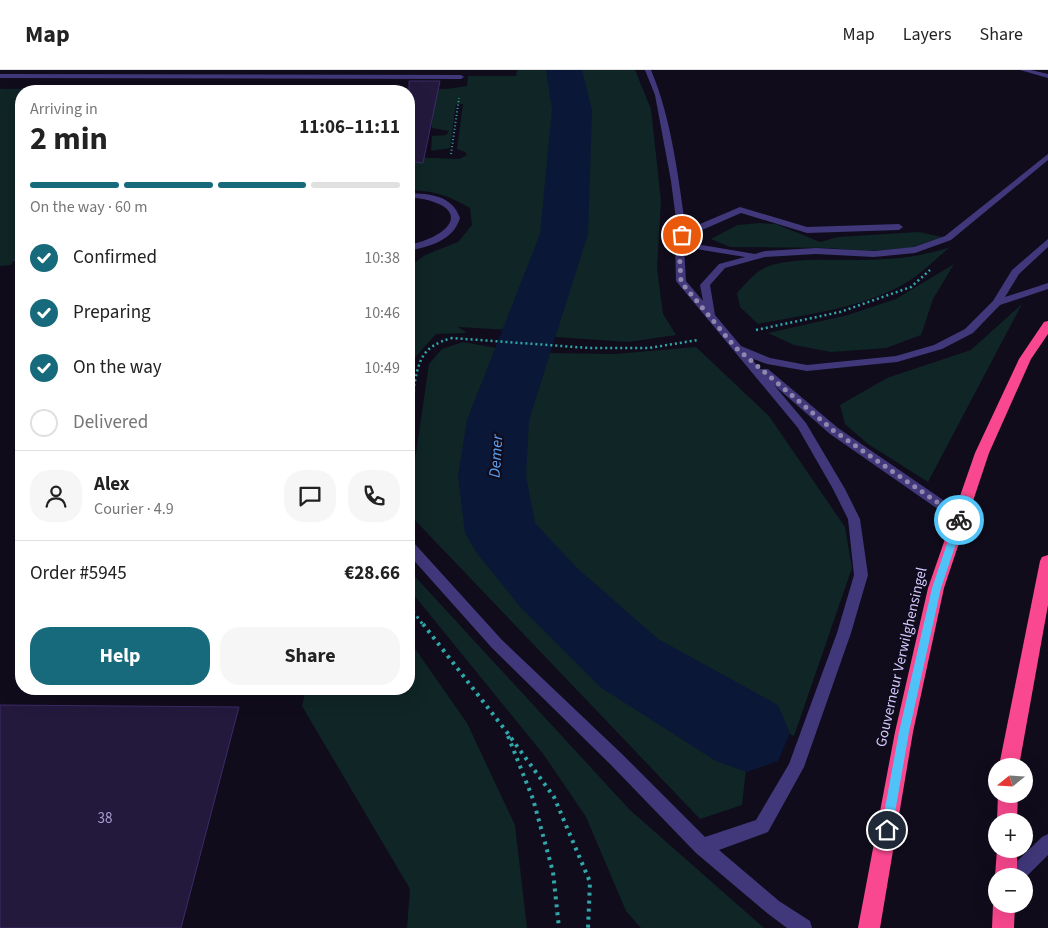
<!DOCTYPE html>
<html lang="en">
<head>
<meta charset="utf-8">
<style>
	:root { --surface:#fff; --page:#f6f6f6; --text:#222; --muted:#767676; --line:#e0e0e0; --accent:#166a7c }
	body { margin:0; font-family:"Source Sans 3",sans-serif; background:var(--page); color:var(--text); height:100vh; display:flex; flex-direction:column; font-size:19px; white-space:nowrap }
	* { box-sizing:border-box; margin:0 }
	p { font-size:16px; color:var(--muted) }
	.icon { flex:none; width:28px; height:28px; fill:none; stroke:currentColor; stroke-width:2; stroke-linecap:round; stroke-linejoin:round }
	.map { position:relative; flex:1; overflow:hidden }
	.details { position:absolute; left:15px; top:15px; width:400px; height:610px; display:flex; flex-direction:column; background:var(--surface); border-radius:20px; box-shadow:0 5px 20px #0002 }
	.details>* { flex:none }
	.needle { width:32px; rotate:252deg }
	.controls { position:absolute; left:988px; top:688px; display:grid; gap:10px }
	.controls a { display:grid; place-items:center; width:45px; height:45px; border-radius:50%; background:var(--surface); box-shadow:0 5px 20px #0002; font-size:25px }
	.pin { position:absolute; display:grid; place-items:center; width:42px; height:42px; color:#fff; margin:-21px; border:2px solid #fff; border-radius:50%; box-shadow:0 1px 5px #0007 }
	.courier { position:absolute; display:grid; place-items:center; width:50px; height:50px; margin:-25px; border:4px solid #4fc3f7; border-radius:50%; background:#fff; color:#222; box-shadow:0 1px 6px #0007 }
	.head em { font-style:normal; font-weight:700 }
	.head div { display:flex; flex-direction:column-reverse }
	.head { display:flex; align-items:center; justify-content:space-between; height:85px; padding:0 15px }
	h1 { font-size:32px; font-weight:700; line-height:38px }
	.bar { display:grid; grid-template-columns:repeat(4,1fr); gap:8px 5px; align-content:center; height:60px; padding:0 15px }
	.bar i { height:6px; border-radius:4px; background:var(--line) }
	.bar .active { background:var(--accent) }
	.bar p { grid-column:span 4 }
	.line { display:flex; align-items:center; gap:12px; padding:0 15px; border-top:1px solid var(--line) }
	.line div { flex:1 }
	.round { display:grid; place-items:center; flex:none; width:52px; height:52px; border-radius:20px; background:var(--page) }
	ol { padding:0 15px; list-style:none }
	li { display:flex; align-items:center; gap:15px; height:55px }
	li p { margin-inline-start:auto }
	li .icon { padding:5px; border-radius:50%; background:var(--accent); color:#fff; stroke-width:4 }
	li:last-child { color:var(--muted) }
	li i { width:28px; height:28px; border:2px solid var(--line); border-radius:50% }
	.cta { display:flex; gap:10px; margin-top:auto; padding:10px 15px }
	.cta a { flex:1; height:58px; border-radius:20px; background:var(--accent); color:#fff; font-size:20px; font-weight:700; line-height:58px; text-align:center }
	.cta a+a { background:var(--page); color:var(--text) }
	header { display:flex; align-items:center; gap:30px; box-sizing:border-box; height:70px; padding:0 25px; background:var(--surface); border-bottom:1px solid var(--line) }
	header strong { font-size:24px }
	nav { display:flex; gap:28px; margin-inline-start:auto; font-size:18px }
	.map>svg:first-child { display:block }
	.green { fill:#0f2526 }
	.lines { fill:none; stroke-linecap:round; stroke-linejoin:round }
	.river { fill:#0a1737; fill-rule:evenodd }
	.building { fill:#23193d; stroke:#3c2b68 }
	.path-far3 { stroke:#30a8aa; stroke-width:2; stroke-dasharray:1 2.5; stroke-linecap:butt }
	.path-far2 { stroke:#30a8aa; stroke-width:2.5; stroke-dasharray:2 3; stroke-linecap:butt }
	.path-far1 { stroke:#30a8aa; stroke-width:3; stroke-dasharray:2.5 4; stroke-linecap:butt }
	.path { stroke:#30a8aa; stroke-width:4; stroke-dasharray:3 5; stroke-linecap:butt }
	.lane { fill:#40387a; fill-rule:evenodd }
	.highway { fill:#f9488f; fill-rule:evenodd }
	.route { fill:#4fc3f7 }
	.done { stroke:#8f87ae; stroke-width:5; stroke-dasharray:0 9 }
	.labels { text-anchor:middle; stroke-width:4.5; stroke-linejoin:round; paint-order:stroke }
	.street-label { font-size:15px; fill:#d3c9fd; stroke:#100c1c }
	.near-number-label { font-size:15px; fill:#a79dcd }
	.water-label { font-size:16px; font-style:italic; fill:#5ba4fa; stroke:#100c1c }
</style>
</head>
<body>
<header>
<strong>Map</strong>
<nav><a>Map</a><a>Layers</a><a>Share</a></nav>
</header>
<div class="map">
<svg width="1048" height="858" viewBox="0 0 1048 858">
	<rect width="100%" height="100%" fill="#100c1c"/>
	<g class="green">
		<path d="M517,0H552L557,41L543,167L512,260L458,257L467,263L436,264L412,291L409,311V214L413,194L425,185L458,172L472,155L470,138C447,125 435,121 409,120V87L459,89L467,85L465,82L457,79L463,34H456L450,78L431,81L432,66L446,65L449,61L432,58V46H409V21H118L120,17L447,19L467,16L468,6H516Z"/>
		<polygon points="575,0 635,0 651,39 661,131 657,198 663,244 676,265 628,272 555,267 580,166 585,30"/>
		<polygon points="70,18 69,21 21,21 21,181 11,195 0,196 0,19"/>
		<polygon points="760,153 776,154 820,172 838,167 919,162 942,167 910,178 866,181 829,178 730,177 711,169 737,155"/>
		<path d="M950,177C937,188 923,202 909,211C865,238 808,244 758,254L740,237L737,223C747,212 757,199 772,195C797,188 823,190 848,190C883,190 916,189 950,177Z"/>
		<polygon points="954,194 933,229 921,265 886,278 831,282 794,275 768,263 848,245 896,229"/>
		<polygon points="1022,234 928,412 868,374 845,354 840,335 887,308 971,280"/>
		<polygon points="463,272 502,279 471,359 471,458 556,560 655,651 747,691 742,735 700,749 409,444 409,431 429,294 442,279"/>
		<polygon points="696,277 769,346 845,457 852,498 794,666 673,604 530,482 508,426 547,283 615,284"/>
		<polygon points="409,500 630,740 764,858 641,858 626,841 586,747 544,685 409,519"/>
		<polygon points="409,570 467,653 515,755 527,858 407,858 410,819 302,636 306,619 409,619"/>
	</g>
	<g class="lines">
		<polygon class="river" points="546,0 582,0 592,40 588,164 529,350 526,406 535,453 576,497 658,569 778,635 790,663 778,691 747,702 716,691 600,617 522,539 476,482 465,463 458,406 467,350 540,164 552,40"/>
	</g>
	<g class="building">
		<polygon points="409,11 440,11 423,93 409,91"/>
		<polygon points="0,635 239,637 181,858 0,858"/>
	</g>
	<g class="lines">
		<polyline class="path-far3" points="451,84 459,28"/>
		<g class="path-far2">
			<polyline points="756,260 840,242 911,217 930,200"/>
			<path d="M413,321C419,291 420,277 452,268L589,278H649L698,270"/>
		</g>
		<g class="path-far1">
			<polyline points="409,346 414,320"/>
			<polyline points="409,536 424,556"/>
		</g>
		<g class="path">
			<polyline points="423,554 506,661 554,727 590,812 588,858"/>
			<polyline points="508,666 533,729 553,802 559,858"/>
		</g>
		<g class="lane">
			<path d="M645,0H651C672,50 678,107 686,160L740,137L807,157L899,154L903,157L899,160L807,163L741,143L686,167L684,172L755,184L765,181L816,178L874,181L914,177L945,166L1048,84V90L951,170L915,183L874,187L816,184L765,187L725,198L710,215L715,245L741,276L770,288L807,295L896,286L934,275L965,259L993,231L1012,200L1048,169V177L1019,204L1005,227L1048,213V219L1000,235L973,263L942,279L897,292L807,301L767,294L751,288L760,299H768L838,358L965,445L966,448L965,451H955L830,364L774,315L806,353L845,419L860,449L868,505L851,563L804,697L768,762L719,780L779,831L810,851L812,858H787L767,843L696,783L611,695L492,578L409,485V472L414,473L502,570L623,685L705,767L756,750L789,694L837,563L854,505L848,449L833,419L798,358L676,211L675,174L678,165L671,111L655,25ZM684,177L745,187L719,194L700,215L703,231L686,211Z"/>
			<polygon points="1020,0 1031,0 1048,4 1048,8"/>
			<polygon points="0,4 461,5 464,7 461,9 0,8"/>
			<path d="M409,123C430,124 452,125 460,148C453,171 430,176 409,181V175C461,163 469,133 409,127Z"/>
			<polygon points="21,184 21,192 16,192 14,190 18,185"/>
			<polygon points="1048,764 1048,785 1024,809 1024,806 1005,806 1008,800 1042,767"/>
		</g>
		<g class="highway">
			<polygon points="1048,251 1048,264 1031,289 989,383 944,518 913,662 880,858 858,858 895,662 928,518 975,383 1019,289 1044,252"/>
			<polygon points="1048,485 1048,535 1019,696 999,696 1040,491 1042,487"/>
			<polygon points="998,724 1018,724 1017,751 997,751"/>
			<polygon points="997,779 1017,779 1017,806 996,806 996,808 995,806"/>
			<polygon points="996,826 996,834 1015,834 1014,858 992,858 993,834"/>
		</g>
	</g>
	<polygon class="route" points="959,447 964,450 941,518 909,662 892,760 891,764 887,765 883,764 881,760 899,662 932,518 955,450"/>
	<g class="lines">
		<polyline class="done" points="682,165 679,174 681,212 735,277 834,361 960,448 959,450"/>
	</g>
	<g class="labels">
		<g class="street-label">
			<text transform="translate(901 587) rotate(-77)" y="5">Gouverneur Verwilghensingel</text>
		</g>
		<g class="near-number-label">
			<text x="105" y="753">38</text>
		</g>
		<g class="water-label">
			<text transform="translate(495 386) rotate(-86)" y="6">Demer</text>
		</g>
	</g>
</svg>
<div class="controls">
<a><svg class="needle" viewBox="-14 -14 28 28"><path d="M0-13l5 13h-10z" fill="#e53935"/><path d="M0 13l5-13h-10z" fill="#767676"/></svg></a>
<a>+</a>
<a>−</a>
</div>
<div class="pin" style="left:682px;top:165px;background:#ea580c"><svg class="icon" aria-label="bag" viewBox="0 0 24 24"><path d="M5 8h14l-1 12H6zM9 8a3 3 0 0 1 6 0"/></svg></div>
<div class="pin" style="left:887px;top:760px;background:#1f2937"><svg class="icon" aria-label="home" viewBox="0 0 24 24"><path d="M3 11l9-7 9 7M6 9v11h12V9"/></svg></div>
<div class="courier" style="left:959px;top:450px"><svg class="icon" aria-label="bike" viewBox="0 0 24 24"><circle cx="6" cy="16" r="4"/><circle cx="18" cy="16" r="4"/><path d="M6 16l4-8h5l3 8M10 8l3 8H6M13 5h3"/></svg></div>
<section class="details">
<div class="head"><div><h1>2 min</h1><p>Arriving in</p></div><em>11:06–11:11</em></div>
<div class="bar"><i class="active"></i><i class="active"></i><i class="active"></i><i></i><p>On the way · 60 m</p></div>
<ol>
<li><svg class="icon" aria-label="check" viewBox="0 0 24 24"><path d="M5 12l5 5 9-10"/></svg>Confirmed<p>10:38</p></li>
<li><svg class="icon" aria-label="check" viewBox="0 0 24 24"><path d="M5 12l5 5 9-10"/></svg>Preparing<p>10:46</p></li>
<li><svg class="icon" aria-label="check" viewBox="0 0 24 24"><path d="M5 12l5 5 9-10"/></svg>On the way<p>10:49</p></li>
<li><i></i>Delivered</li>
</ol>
<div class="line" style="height:90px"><a class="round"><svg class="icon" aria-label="person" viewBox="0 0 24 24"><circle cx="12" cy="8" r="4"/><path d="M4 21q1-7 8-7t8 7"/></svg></a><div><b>Alex</b><p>Courier · 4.9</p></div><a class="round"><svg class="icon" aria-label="chat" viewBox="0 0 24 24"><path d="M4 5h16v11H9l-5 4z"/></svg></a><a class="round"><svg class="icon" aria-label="phone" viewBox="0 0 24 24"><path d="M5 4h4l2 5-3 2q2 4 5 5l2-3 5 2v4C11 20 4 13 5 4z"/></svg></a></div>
<div class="line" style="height:65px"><div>Order #5945</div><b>€28.66</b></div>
<div class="cta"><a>Help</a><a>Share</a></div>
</section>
</div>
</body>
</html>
